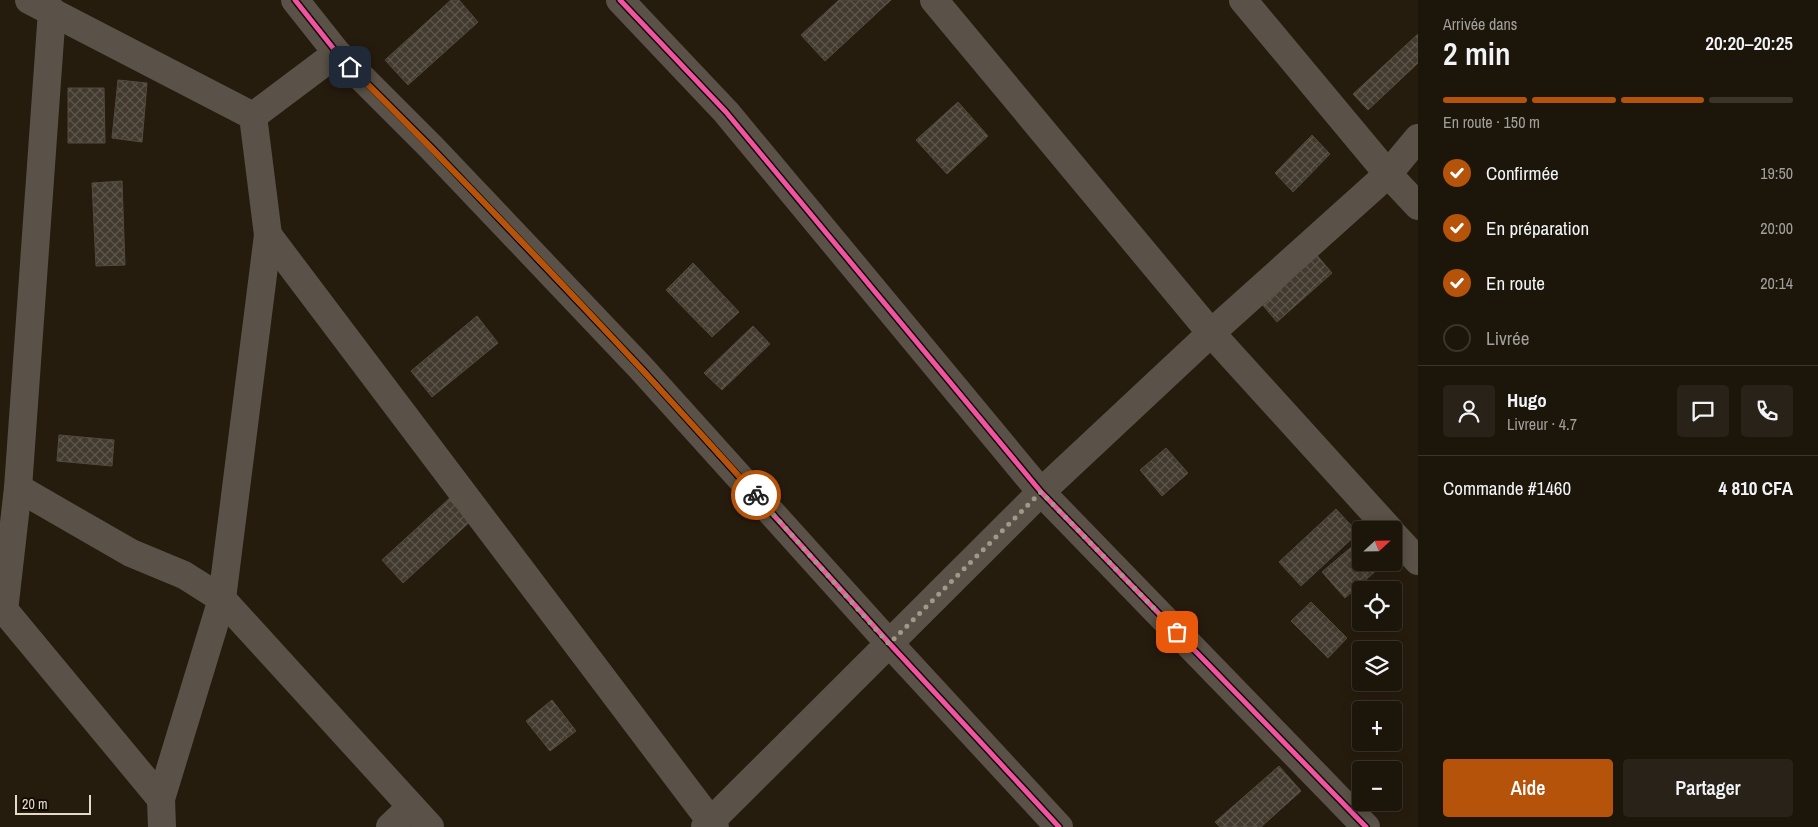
<!DOCTYPE html>
<html lang="fr">
<head>
<meta charset="utf-8">
<style>
	:root { --surface:#1c150a; --page:#292218; --text:#f1f3f6; --muted:#a09f9c; --line:#3a342b; --accent:#b45309 }
	body { margin:0; font-family:"Archivo Narrow",sans-serif; background:var(--page); color:var(--text); height:100vh; display:flex; flex-direction:column; font-size:19px; white-space:nowrap }
	* { box-sizing:border-box; margin:0 }
	p { font-size:16px; color:var(--muted) }
	.icon { flex:none; width:28px; height:28px; fill:none; stroke:currentColor; stroke-width:2; stroke-linecap:round; stroke-linejoin:round }
	.map { position:relative; flex:1; overflow:hidden }
	.sheet { display:flex; flex-direction:column; background:var(--surface); width:400px }
	.sheet>* { flex:none }
	.needle { width:32px; rotate:68deg }
	.fabs { position:absolute; left:1352px; top:521px; display:grid; gap:10px }
	.fabs a { display:grid; place-items:center; width:50px; height:50px; border-radius:5px; background:var(--surface); box-shadow:0 2px 12px #0003,0 0 0 1px var(--line); font-size:25px }
	.scale { position:absolute; left:15px; bottom:12px; width:76px; box-sizing:border-box; padding-left:5px; border:2px solid #e5daca; border-top:0; font-size:14px; line-height:18px; white-space:nowrap; color:#e5daca; -webkit-text-stroke:4px #120b02; paint-order:stroke }
	.pin { position:absolute; display:grid; place-items:center; width:42px; height:42px; color:#fff; margin:-21px; border-radius:10px; box-shadow:0 2px 8px #0006 }
	.courier { position:absolute; display:grid; place-items:center; width:50px; height:50px; margin:-25px; border:4px solid #b45309; border-radius:50%; background:#fff; color:#222; box-shadow:0 1px 6px #0007 }
	.head em { font-style:normal; font-weight:600 }
	.head div { display:flex; flex-direction:column-reverse }
	.head { display:flex; align-items:center; justify-content:space-between; height:85px; padding:0 25px }
	h1 { font-size:32px; font-weight:600; line-height:38px }
	.bar { display:grid; grid-template-columns:repeat(4,1fr); gap:8px 5px; align-content:center; height:60px; padding:0 25px }
	.bar i { height:6px; border-radius:4px; background:var(--line) }
	.bar .current { background:var(--accent) }
	.bar p { grid-column:span 4 }
	.line { display:flex; align-items:center; gap:12px; padding:0 25px; border-top:1px solid var(--line) }
	.line div { flex:1 }
	.round { display:grid; place-items:center; flex:none; width:52px; height:52px; border-radius:5px; background:var(--page) }
	ol { padding:0 25px; list-style:none }
	li { display:flex; align-items:center; gap:15px; height:55px }
	li p { margin-inline-start:auto }
	li .icon { padding:5px; border-radius:50%; background:var(--accent); color:#fff; stroke-width:4 }
	li:last-child { color:var(--muted) }
	li i { width:28px; height:28px; border:2px solid var(--line); border-radius:50% }
	.cta { display:flex; gap:10px; margin-top:auto; padding:10px 25px }
	.cta a { flex:1; height:58px; border-radius:5px; background:var(--accent); color:#fff; font-size:20px; font-weight:600; line-height:58px; text-align:center }
	.cta a+a { background:var(--page); color:var(--text) }
	main { display:flex; flex:1; min-height:0 }
	.map>svg:first-child { display:block }
	.building { fill:url(#building-cross-hatch); stroke:#534a3e }
	.lines { fill:none; stroke-linecap:round; stroke-linejoin:round }
	.street { stroke:#5a5248; stroke-width:28 }
	.cycleway-casing { stroke:#120b02; stroke-width:8 }
	.cycleway { stroke:#f153a3; stroke-width:5 }
	.done { stroke:#a29888; stroke-width:5; stroke-dasharray:0 9 }
	.route { stroke:#b45309; stroke-width:6 }
</style>
</head>
<body>
<main>
<div class="map">
<svg width="1418" height="827" viewBox="0 0 1418 827">
	<defs>
		<pattern id="building-cross-hatch" width="8" height="8" patternUnits="userSpaceOnUse" patternTransform="scale(1.25)"><rect width="8" height="8" fill="#423a2e"/><path d="M0 0l8 8M0 8l8-8" fill="none" stroke="#5d564b"/></pattern>
	</defs>
	<rect width="100%" height="100%" fill="#261c0e"/>
	<g class="building">
		<polygon points="451,0 459,0 478,22 408,85 385,60"/>
		<polygon points="839,0 891,0 825,61 801,35"/>
		<polygon points="1418,34 1418,63 1368,110 1353,94"/>
		<polygon points="118,80 147,83 142,142 112,138"/>
		<polygon points="68,88 104,88 105,143 68,143"/>
		<polygon points="958,102 988,136 947,174 916,140"/>
		<polygon points="1312,135 1330,154 1293,192 1275,173"/>
		<polygon points="122,181 125,265 96,266 92,183"/>
		<polygon points="1315,253 1332,273 1277,322 1260,302"/>
		<polygon points="693,263 739,312 712,337 666,290"/>
		<polygon points="477,316 498,343 432,397 411,371"/>
		<polygon points="753,326 770,344 722,390 704,373"/>
		<polygon points="59,435 114,440 112,466 57,461"/>
		<polygon points="1166,448 1188,473 1162,496 1140,470"/>
		<polygon points="452,496 473,519 403,583 382,560"/>
		<polygon points="1336,509 1358,533 1301,586 1279,562"/>
		<polygon points="1356,543 1361,550 1361,562 1372,562 1378,569 1345,598 1322,572"/>
		<polygon points="1311,602 1347,638 1328,658 1291,621"/>
		<polygon points="552,700 576,731 550,751 526,721"/>
		<polygon points="1279,766 1301,791 1261,827 1220,827 1215,822"/>
	</g>
	<g class="lines">
		<g class="street">
			<polyline points="29,0 253,116"/>
			<polyline points="295,0 337,53 431,147 641,368 889,643 1059,827"/>
			<polyline points="620,0 726,112 1041,492 1366,827"/>
			<polyline points="934,0 1211,333 1390,530"/>
			<polyline points="1243,0 1388,174 1418,206"/>
			<polyline points="253,116 337,53"/>
			<polyline points="268,235 715,827"/>
			<polyline points="18,488 131,553 184,575 222,599 430,827"/>
			<polyline points="1394,535 1418,561"/>
			<polyline points="0,605 161,799"/>
			<polyline points="4,611 18,488 52,11"/>
			<polyline points="162,827 161,799 222,599 268,235 253,116"/>
			<polyline points="390,827 411,807"/>
			<polyline points="705,827 1041,492 1211,333 1388,174 1418,138"/>
		</g>
		<g class="cycleway-casing">
			<g id="cycleway">
				<polyline points="295,0 337,53 431,147 641,368 889,643 1059,827"/>
				<polyline points="620,0 726,112 1041,492 1366,827"/>
			</g>
		</g>
		<use href="#cycleway" class="cycleway"/>
	</g>
	<g class="lines">
		<polyline class="done" points="756,495 889,644 1041,492 1177,632"/>
		<path class="route" d="M350,67C490,205 625,349 756,495"/>
	</g>
</svg>
<div class="fabs">
<a><svg class="needle" viewBox="-14 -14 28 28"><path d="M0-13l5 13h-10z" fill="#e53935"/><path d="M0 13l5-13h-10z" fill="#a09f9c"/></svg></a>
<a><svg class="icon" aria-label="locate" viewBox="0 0 24 24"><circle cx="12" cy="12" r="6"/><path d="M12 2v4M12 18v4M2 12h4M18 12h4"/></svg></a>
<a><svg class="icon" aria-label="layers" viewBox="0 0 24 24"><path d="M12 4l9 5-9 5-9-5zM3 14l9 5 9-5"/></svg></a>
<a>+</a>
<a>−</a>
</div>
<div class="scale">20 m</div>
<div class="pin" style="left:1177px;top:632px;background:#ea580c"><svg class="icon" aria-label="bag" viewBox="0 0 24 24"><path d="M5 8h14l-1 12H6zM9 8a3 3 0 0 1 6 0"/></svg></div>
<div class="pin" style="left:350px;top:67px;background:#1f2937"><svg class="icon" aria-label="home" viewBox="0 0 24 24"><path d="M3 11l9-7 9 7M6 9v11h12V9"/></svg></div>
<div class="courier" style="left:756px;top:495px"><svg class="icon" aria-label="bike" viewBox="0 0 24 24"><circle cx="6" cy="16" r="4"/><circle cx="18" cy="16" r="4"/><path d="M6 16l4-8h5l3 8M10 8l3 8H6M13 5h3"/></svg></div>
</div>
<section class="sheet">
<div class="head"><div><h1>2 min</h1><p>Arrivée dans</p></div><em>20:20–20:25</em></div>
<div class="bar"><i class="current"></i><i class="current"></i><i class="current"></i><i></i><p>En route · 150 m</p></div>
<ol>
<li><svg class="icon" aria-label="check" viewBox="0 0 24 24"><path d="M5 12l5 5 9-10"/></svg>Confirmée<p>19:50</p></li>
<li><svg class="icon" aria-label="check" viewBox="0 0 24 24"><path d="M5 12l5 5 9-10"/></svg>En préparation<p>20:00</p></li>
<li><svg class="icon" aria-label="check" viewBox="0 0 24 24"><path d="M5 12l5 5 9-10"/></svg>En route<p>20:14</p></li>
<li><i></i>Livrée</li>
</ol>
<div class="line" style="height:90px"><a class="round"><svg class="icon" aria-label="person" viewBox="0 0 24 24"><circle cx="12" cy="8" r="4"/><path d="M4 21q1-7 8-7t8 7"/></svg></a><div><b>Hugo</b><p>Livreur · 4.7</p></div><a class="round"><svg class="icon" aria-label="chat" viewBox="0 0 24 24"><path d="M4 5h16v11H9l-5 4z"/></svg></a><a class="round"><svg class="icon" aria-label="phone" viewBox="0 0 24 24"><path d="M5 4h4l2 5-3 2q2 4 5 5l2-3 5 2v4C11 20 4 13 5 4z"/></svg></a></div>
<div class="line" style="height:65px"><div>Commande #1460</div><b>4 810 CFA</b></div>
<div class="cta"><a>Aide</a><a>Partager</a></div>
</section>
</main>
</body>
</html>
